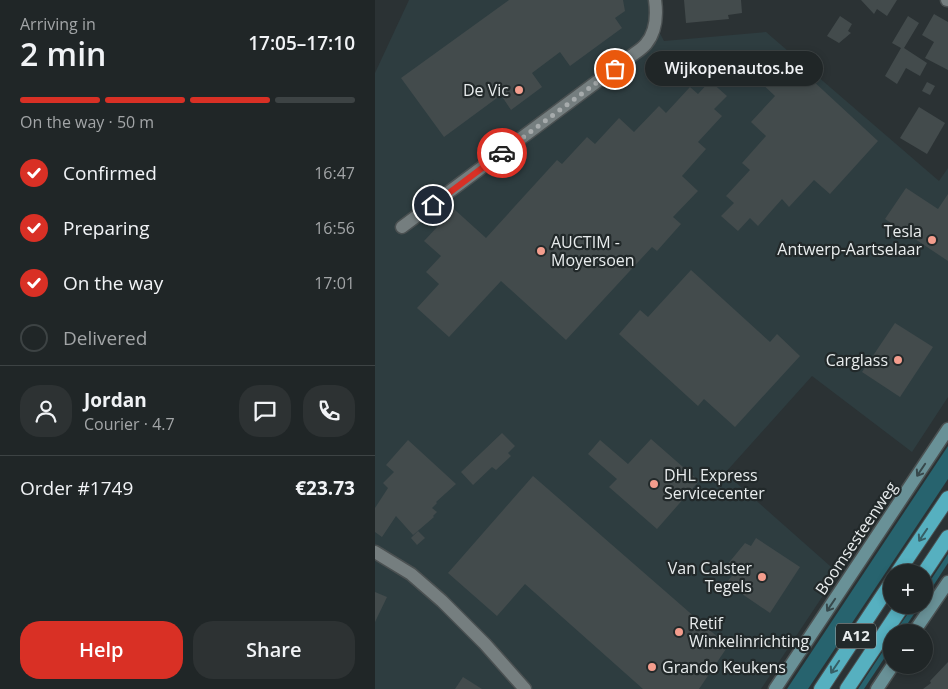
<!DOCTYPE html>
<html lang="en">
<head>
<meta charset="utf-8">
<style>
	:root { --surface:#202627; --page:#2d3233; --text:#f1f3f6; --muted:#a2a5a7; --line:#3d4344; --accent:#d93025 }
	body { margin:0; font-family:"Open Sans",sans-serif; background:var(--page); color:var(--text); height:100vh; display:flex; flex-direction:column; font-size:19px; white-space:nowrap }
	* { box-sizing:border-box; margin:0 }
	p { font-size:16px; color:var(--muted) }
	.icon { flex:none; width:28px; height:28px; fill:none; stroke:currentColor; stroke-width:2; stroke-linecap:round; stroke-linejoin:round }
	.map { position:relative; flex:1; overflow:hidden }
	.details { display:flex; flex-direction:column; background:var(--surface); width:375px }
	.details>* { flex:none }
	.controls { position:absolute; left:508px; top:564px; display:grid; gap:10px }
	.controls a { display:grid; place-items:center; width:50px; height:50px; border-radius:50%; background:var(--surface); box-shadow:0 2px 8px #0003,0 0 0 1px var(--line); font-size:25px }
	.pin { position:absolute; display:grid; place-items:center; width:42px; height:42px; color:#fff; margin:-21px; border:2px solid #fff; border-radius:50%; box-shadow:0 1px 5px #0007 }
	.courier { position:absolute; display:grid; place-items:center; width:50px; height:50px; margin:-25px; border:4px solid #d93025; border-radius:50%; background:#fff; color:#222; box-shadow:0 1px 6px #0007 }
	.bubble { position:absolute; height:35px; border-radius:18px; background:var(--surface); box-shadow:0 2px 8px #0003,0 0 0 1px var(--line); font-size:16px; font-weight:600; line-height:35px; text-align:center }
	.head em { font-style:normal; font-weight:600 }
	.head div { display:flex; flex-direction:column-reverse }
	.head { display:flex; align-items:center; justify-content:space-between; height:85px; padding:0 20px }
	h1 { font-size:32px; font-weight:600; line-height:38px }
	.bar { display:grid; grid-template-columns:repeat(4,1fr); gap:8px 5px; align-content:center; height:60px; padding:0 20px }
	.bar i { height:6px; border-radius:4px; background:var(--line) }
	.bar .current { background:var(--accent) }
	.bar p { grid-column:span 4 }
	.line { display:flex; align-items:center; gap:12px; padding:0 20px; border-top:1px solid var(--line) }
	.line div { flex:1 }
	.round { display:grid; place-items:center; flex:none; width:52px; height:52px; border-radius:20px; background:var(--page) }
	ol { padding:0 20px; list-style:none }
	li { display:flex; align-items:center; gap:15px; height:55px }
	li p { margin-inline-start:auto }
	li .icon { padding:5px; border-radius:50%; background:var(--accent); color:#fff; stroke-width:4 }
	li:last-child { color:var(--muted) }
	li i { width:28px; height:28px; border:2px solid var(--line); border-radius:50% }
	.action { display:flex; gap:10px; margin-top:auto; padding:10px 20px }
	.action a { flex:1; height:58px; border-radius:20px; background:var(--accent); color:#fff; font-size:20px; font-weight:600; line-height:58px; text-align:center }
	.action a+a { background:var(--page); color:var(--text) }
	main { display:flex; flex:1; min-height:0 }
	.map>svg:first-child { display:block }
	.built { fill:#2e3d40 }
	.green { fill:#27636e }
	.building { fill:#434b4c }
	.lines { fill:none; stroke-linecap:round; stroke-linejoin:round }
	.minor-casing { stroke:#4b5152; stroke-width:15 }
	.tertiary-casing { stroke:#4b5152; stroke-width:15 }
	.secondary-casing { stroke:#4b5152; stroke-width:15 }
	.trunk-casing { stroke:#4b5152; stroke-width:16 }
	.minor { stroke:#757e7f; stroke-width:12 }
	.tertiary { stroke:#757e7f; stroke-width:12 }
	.secondary { stroke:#699197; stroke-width:12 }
	.trunk { stroke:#56b0c0; stroke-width:14 }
	.oneway { stroke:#37484b }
	.oneway2 { stroke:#375f66 }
	.done { stroke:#a6abac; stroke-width:5; stroke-dasharray:0 9 }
	.route { stroke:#d93025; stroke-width:6 }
	.poi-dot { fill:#f49d8d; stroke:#22292a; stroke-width:2 }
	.labels { text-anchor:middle; stroke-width:4.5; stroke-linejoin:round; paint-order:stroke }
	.shield { fill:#22292a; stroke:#adb2b2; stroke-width:1 }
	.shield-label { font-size:15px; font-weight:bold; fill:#e8eced }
	.poi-label { font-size:16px; fill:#e8eced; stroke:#22292a; text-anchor:end }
	.street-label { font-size:16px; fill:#e8eced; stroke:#22292a }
</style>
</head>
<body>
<main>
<section class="details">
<div class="head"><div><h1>2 min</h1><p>Arriving in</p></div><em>17:05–17:10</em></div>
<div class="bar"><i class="current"></i><i class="current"></i><i class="current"></i><i></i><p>On the way · 50 m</p></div>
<ol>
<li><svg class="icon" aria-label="check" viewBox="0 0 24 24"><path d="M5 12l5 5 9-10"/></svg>Confirmed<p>16:47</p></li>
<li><svg class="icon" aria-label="check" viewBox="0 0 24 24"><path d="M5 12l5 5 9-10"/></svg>Preparing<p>16:56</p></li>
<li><svg class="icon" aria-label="check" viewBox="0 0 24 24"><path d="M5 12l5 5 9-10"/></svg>On the way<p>17:01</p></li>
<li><i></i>Delivered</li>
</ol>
<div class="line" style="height:90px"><a class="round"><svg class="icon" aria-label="person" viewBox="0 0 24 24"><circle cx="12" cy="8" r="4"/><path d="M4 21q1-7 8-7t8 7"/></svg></a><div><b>Jordan</b><p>Courier · 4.7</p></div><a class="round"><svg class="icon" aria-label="chat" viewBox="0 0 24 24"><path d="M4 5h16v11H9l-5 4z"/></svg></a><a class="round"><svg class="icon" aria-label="phone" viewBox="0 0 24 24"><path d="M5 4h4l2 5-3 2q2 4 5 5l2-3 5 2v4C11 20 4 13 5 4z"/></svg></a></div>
<div class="line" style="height:65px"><div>Order #1749</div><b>€23.73</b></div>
<div class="action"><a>Help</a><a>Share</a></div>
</section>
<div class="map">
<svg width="573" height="689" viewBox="0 0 573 689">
	<rect width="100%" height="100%" fill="#2b3234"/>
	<polygon class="built" points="34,0 273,0 275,15 289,41 391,32 564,181 573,168 573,397 537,452 437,376 350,473 463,573 386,689 0,689 0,73"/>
	<g class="green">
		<polygon points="573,446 573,479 433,689 412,689"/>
		<polygon points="573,554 573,563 549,600 549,590"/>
		<polygon points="539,605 545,605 527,632 520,632"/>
		<polygon points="516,639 516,648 489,689 483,689"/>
	</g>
	<g class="building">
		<polygon points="134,0 248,0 250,11 240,18 247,28 195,66 185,52 157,73 167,87 136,110 126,95 69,137 26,78"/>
		<polygon points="309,0 366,0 367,13 353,15 354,19 311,23"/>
		<polygon points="486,0 522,0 512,16 502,9 499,14"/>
		<polygon points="559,14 573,22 573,70 550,58 559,42 547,35"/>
		<polygon points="465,16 477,24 473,31 476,33 464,43 452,36"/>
		<polygon points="533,16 544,23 529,48 552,63 545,76 531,68 522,84 510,76 526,48 517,43"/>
		<polygon points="409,54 503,141 455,194 439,180 414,207 407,199 383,226 375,218 363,231 346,216 359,203 351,196 375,170 367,163 391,136 376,122 400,96 384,81"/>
		<polygon points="335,81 352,96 339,109 347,116 323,142 331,149 307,176 323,191 298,217 306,224 282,251 277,247 191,340 126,281 74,337 42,308 64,284 51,272 66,256 49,241 79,209 111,238 182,160 187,164 212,137 220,144 244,118 259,132 284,106 291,113 315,87 323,94"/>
		<polygon points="552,82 560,86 555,95 547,91"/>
		<polygon points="544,107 570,123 552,154 525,138"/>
		<polygon points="531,188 563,209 573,194 573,261 510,219"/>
		<polygon points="316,270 395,342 402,334 425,356 360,427 329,399 323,406 244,334 265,310 273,317"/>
		<polygon points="520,323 558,347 525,397 487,372"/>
		<polygon points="127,433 140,446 133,453 136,456 121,470 117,467 98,485 86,472"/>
		<polygon points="276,439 324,481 282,529 234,487 242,479 213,454 225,440 253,464"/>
		<polygon points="33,440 81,484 61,502 62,503 57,508 62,512 58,516 59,517 38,535 21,516 7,537 0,532 0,508 13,488 8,483 19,472 11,465"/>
		<polygon points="158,476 353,646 324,689 268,689 150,584 122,616 73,573"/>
		<polygon points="43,531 50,538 42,545 36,538"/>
		<polygon points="381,538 425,567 395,613 351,583 361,571 352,565 370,543 376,546"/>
		<polygon points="0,592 12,597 0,622"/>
		<polygon points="573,662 573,689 548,689 556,683 555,681"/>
		<polygon points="88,677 107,689 80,689"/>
	</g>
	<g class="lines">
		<g class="minor-casing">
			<g id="minor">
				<path d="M27,227L255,57C260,53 267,49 271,44C281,32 282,14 280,0"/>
				<polyline points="0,552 36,574 67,601 110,644 150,689"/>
			</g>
		</g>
		<g class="tertiary-casing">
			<polyline id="tertiary" points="572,0 573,0"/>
		</g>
		<g class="secondary-casing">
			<g id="secondary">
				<polyline points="539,632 573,582"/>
				<polyline points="400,689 573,429"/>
				<polyline points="502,689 518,665"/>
			</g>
		</g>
		<g class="trunk-casing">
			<g id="trunk">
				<polyline points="523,572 573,498"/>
				<polyline points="549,573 573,537"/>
				<polyline points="446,689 516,583"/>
				<polyline points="472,689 528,605"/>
			</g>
		</g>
		<use href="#minor" class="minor"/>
		<use href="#tertiary" class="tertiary"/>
		<use href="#secondary" class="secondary"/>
		<use href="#trunk" class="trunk"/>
	</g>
	<defs><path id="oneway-shaft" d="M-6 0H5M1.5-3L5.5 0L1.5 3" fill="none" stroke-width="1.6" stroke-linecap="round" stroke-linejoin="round" transform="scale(1.25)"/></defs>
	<g class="oneway">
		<use href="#oneway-shaft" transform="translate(546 470) rotate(124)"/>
		<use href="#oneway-shaft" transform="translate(456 605) rotate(124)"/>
	</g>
	<g class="oneway2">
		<use href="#oneway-shaft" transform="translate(548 535) rotate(124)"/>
		<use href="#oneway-shaft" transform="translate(460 667) rotate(124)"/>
	</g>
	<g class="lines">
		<polyline class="done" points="127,153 240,69"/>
		<polyline class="route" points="58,205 127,153"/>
	</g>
	<g class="poi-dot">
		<circle cx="144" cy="90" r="5"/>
		<circle cx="557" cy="240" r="5"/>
		<circle cx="166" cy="251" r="5"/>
		<circle cx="523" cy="360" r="5"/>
		<circle cx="279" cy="484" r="5"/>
		<circle cx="387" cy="577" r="5"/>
		<circle cx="304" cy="632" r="5"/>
		<circle cx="277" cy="667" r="5"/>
	</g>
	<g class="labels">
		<rect class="shield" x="461" y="623.5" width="40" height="25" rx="4"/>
		<g class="shield-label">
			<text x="481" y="641">A12</text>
		</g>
		<g class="poi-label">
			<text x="134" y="96">De Vic</text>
			<text x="547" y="237">Tesla<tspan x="547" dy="18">Antwerp-Aartselaar</tspan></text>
			<text x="176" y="248" text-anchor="start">AUCTIM -<tspan x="176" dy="18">Moyersoen</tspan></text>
			<text x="513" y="366">Carglass</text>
			<text x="289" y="481" text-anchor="start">DHL Express<tspan x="289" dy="18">Servicecenter</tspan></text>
			<text x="377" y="574">Van Calster<tspan x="377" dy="18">Tegels</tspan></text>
			<text x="314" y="629" text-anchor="start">Retif<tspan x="314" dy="18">Winkelinrichting</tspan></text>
			<text x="287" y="673" text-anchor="start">Grando Keukens</text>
		</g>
		<g class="street-label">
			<text transform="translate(481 538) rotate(-56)" y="6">Boomsesteenweg</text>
		</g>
	</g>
</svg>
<div class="controls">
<a>+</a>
<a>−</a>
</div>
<div class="pin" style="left:240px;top:69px;background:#ea580c"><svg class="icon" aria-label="bag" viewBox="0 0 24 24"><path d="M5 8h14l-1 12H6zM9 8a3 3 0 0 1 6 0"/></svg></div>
<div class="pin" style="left:58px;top:205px;background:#1f2937"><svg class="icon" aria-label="home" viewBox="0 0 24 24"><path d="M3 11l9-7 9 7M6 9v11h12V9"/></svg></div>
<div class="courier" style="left:127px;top:153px"><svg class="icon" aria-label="car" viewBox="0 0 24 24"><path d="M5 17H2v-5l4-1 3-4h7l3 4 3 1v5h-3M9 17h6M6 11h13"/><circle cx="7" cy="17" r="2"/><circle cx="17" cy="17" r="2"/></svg></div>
<div class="bubble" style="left:270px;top:51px;width:178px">Wijkopenautos.be</div>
</div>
</main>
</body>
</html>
